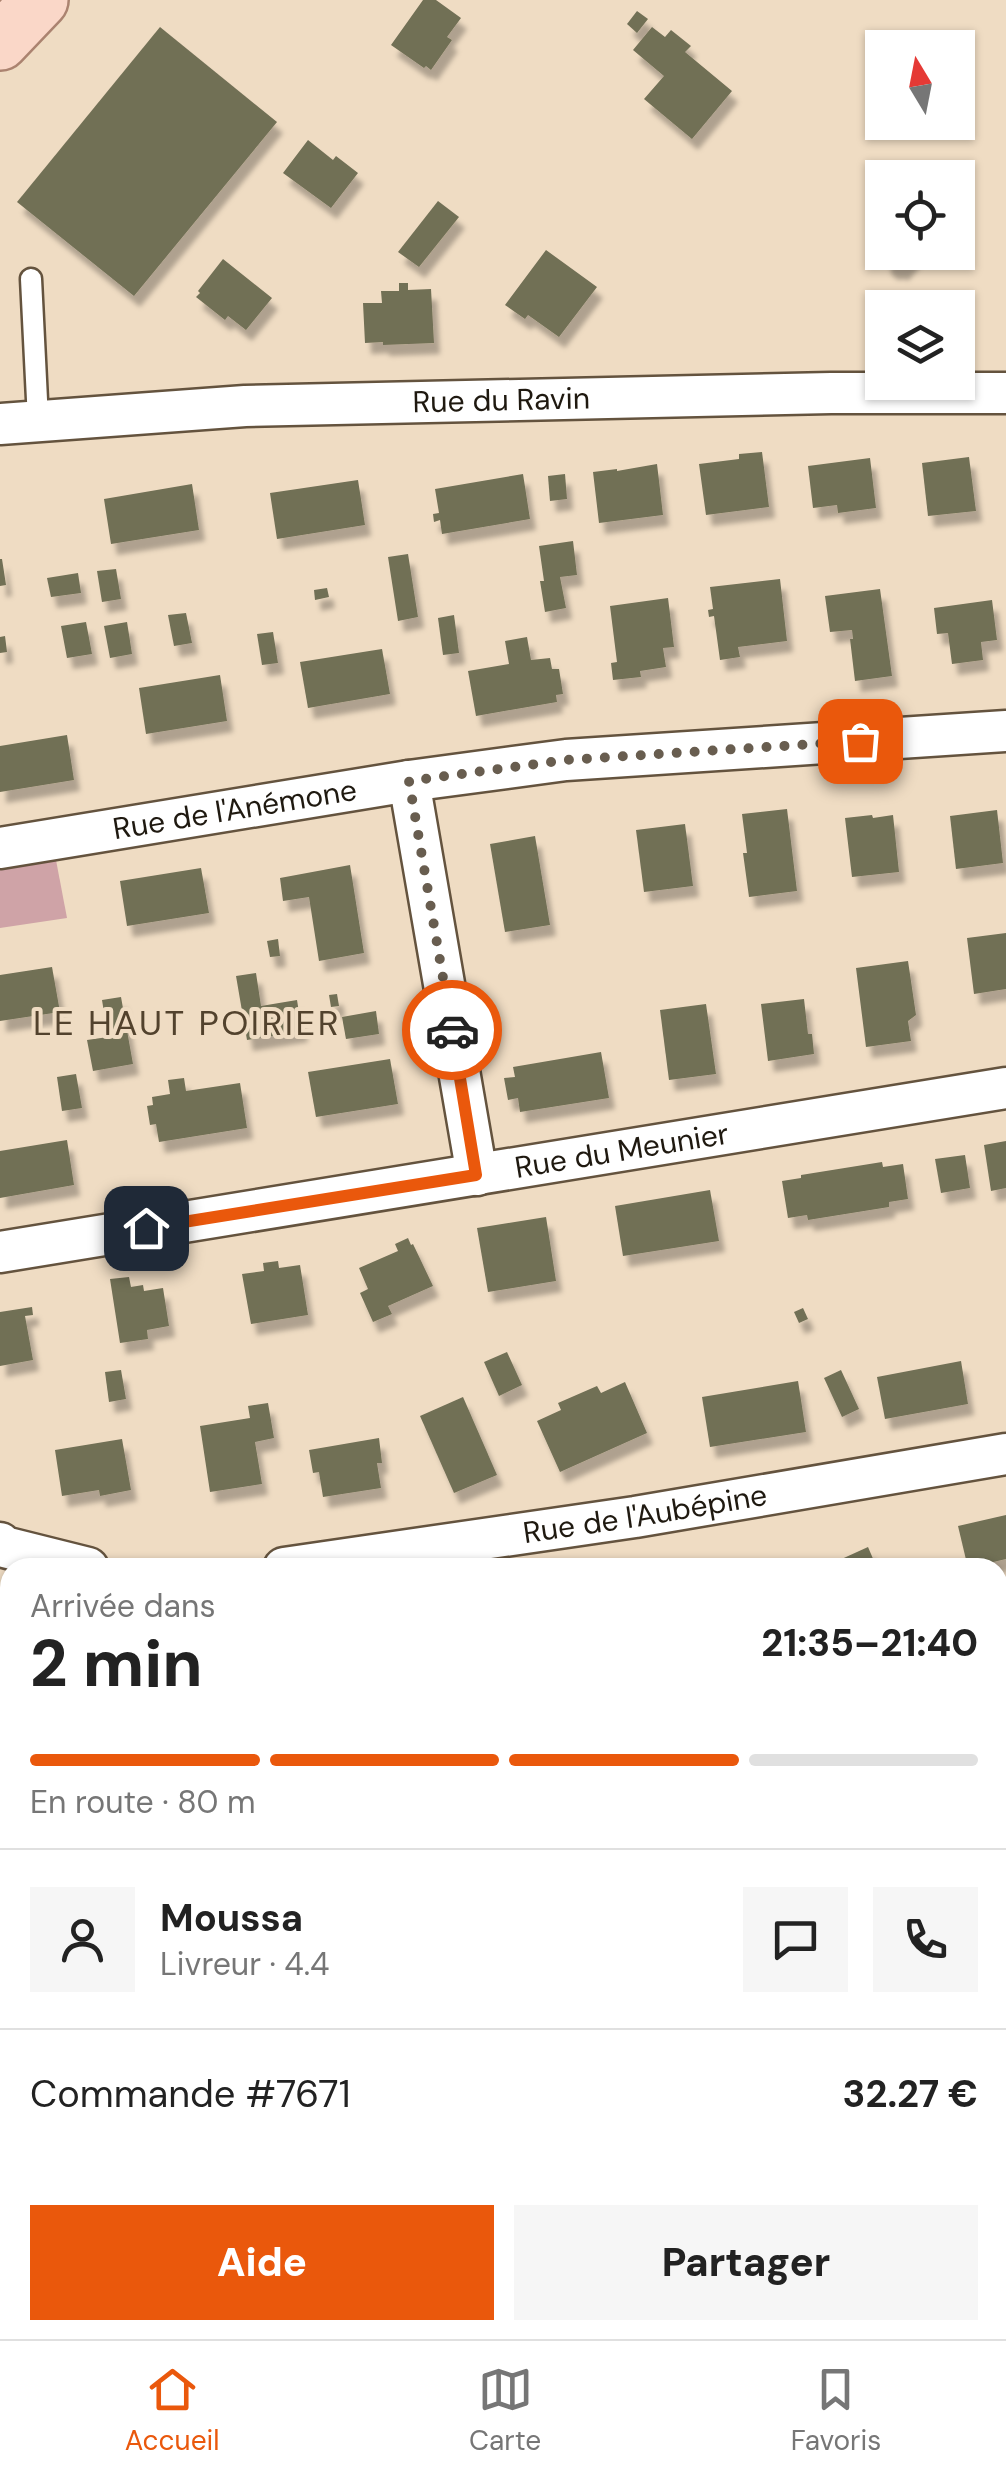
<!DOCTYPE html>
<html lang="fr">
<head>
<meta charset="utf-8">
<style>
	:root { --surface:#fff; --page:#f6f6f6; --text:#222; --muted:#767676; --line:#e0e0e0; --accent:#ea580c }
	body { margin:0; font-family:"DM Sans",sans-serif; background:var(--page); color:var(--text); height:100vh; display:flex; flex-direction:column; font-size:38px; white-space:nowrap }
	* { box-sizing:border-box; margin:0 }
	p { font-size:32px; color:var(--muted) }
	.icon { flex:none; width:55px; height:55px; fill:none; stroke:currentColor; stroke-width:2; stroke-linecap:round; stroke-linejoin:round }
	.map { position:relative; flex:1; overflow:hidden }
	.side { position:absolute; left:0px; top:1558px; width:1008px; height:782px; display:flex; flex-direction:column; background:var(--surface); border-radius:30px 30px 0 0; box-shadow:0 2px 8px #0004 }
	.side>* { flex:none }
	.needle { width:65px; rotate:350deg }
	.tools { position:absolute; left:865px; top:30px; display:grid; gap:20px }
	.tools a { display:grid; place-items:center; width:110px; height:110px; border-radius:0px; background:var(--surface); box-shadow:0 2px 8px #0004; font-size:50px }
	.pin { position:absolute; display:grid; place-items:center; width:85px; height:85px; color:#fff; margin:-42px; border-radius:20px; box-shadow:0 5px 15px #0006 }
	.courier { position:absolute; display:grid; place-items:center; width:100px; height:100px; margin:-50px; border:8px solid #ea580c; border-radius:50%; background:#fff; color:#222; box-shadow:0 2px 12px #0007 }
	.headline em { font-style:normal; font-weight:800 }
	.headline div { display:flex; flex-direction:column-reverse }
	.headline { display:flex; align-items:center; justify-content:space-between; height:170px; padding:0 30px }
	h1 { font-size:65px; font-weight:800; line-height:75px }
	.bar { display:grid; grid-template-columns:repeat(4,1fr); gap:15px 10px; align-content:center; height:120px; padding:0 30px }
	.bar i { height:12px; border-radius:8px; background:var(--line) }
	.bar .selected { background:var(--accent) }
	.bar p { grid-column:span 4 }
	.line { display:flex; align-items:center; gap:25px; padding:0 30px; border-top:2px solid var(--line) }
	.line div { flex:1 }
	.round { display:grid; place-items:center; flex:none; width:105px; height:105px; border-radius:0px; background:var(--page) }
	.primary-button { display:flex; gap:20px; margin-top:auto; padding:20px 30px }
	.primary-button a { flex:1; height:115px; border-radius:0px; background:var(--accent); color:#fff; font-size:40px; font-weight:800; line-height:115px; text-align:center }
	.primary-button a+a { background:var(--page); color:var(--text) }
	.menu { display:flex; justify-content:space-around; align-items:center; height:140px; border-top:2px solid var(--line); background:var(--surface); font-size:28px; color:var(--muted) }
	.menu a { display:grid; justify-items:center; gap:5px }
	.menu .selected { color:var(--accent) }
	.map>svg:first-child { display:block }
	.built { fill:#e9d1b2 }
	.green { fill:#cfa3a7 }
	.building { fill:#716f55; filter:url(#shadow) }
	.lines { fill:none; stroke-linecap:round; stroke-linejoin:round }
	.service-casing { stroke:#64533e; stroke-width:25 }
	.minor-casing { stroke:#64533e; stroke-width:45 }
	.primary-casing { stroke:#ab8370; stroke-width:60 }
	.service { stroke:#fff; stroke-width:20 }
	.minor { stroke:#fff; stroke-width:40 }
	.primary { stroke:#fad7c8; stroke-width:55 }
	.done { stroke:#685d4f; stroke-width:10; stroke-dasharray:0 18 }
	.route { stroke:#ea580c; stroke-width:12 }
	.labels { text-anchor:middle; stroke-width:8; stroke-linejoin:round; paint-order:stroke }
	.street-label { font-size:30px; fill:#1f1910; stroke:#efdcc3 }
	.quarter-label { font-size:35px; letter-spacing:2.5px; fill:#52422d; stroke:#efdcc3 }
</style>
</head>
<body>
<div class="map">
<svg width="1006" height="2339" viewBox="0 0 1006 2339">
	<defs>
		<filter id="shadow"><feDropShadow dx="6" dy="11" stdDeviation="2.5" flood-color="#0004"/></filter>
	</defs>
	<rect width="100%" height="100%" fill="#efdcc3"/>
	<polygon class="built" points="998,1920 1006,1928 1006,2316 998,2308"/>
	<polygon class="green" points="52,839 67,918 0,928 0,848"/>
	<g class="building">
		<polygon points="423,0 436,0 461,18 447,37 452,40 431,70 426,66 424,68 391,45"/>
		<polygon points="637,11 648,19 637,33 627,24"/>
		<polygon points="160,27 277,122 134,296 17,202"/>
		<polygon points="652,27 665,37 671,30 691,46 685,52 732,91 692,139 644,99 664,76 633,50"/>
		<polygon points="308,140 333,160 336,156 358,173 331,208 283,173"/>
		<polygon points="438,201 459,217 419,267 398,252"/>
		<polygon points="882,220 882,252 918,252 902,270 899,268 892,269 885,263 885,256 866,239"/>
		<polygon points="546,250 597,287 559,337 528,315 525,319 505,305"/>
		<polygon points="223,259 272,298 246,330 228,316 225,320 196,297 200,293 198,291"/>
		<polygon points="399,283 408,283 408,290 431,289 434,343 383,345 383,342 365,343 363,303 382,303 381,291 399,291"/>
		<polygon points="762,452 769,507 706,515 699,464 739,459 739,454"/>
		<polygon points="969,457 976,511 928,516 922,463"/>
		<polygon points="870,458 876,508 838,513 837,505 813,508 808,466"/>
		<polygon points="657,464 663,515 599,523 593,472 617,469 617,471"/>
		<polygon points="523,474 530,519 442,534 440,520 434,522 433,514 439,513 435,489"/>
		<polygon points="565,474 567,499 550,501 548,476"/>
		<polygon points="358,480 365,525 277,539 270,493"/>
		<polygon points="192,484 199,530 111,544 104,499"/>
		<polygon points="573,541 577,575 560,577 566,608 545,612 540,581 544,581 539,546"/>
		<polygon points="408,554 418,617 398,621 388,557"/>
		<polygon points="0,559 2,559 6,585 0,586"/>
		<polygon points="116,569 121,599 102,602 97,571"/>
		<polygon points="78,573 81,593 51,597 47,578"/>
		<polygon points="780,579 787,641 738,647 740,657 720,660 714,616 709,617 708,610 713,609 710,587"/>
		<polygon points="327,588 329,597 315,600 314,590"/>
		<polygon points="880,589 892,676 855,681 850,639 853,639 852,630 830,632 825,596"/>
		<polygon points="668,598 674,647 663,648 666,667 640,671 641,677 613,680 611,663 617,662 610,606"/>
		<polygon points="992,600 997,640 981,642 983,660 952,664 948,633 937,634 934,608"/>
		<polygon points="186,613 192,643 174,646 168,615"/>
		<polygon points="454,615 459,653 443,655 438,618"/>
		<polygon points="86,622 92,654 67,658 61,626"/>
		<polygon points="127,622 132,654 110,658 104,626"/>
		<polygon points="273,632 278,663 262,665 257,634"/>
		<polygon points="5,636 7,652 0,653 0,637"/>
		<polygon points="527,637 531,660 550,658 552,669 559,669 563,694 556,695 557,702 476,716 468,671 509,664 505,641"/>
		<polygon points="382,649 390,694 308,708 300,662"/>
		<polygon points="220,675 227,721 146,734 139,688"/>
		<polygon points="67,735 74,780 0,792 0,746"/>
		<polygon points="787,809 797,891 749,897 743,853 747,853 742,814"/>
		<polygon points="997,810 1003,863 956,869 950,816"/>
		<polygon points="872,815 873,818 893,815 899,872 852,877 845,818"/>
		<polygon points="685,824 693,886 644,892 636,830"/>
		<polygon points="535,836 550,925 505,932 490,844"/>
		<polygon points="350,865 364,953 319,961 309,897 283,901 280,878"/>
		<polygon points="201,868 209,913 127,926 120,881"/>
		<polygon points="1006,933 1006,989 974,994 967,938"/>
		<polygon points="278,939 280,956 270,957 267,941"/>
		<polygon points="908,961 916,1015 908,1021 911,1041 866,1047 856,968"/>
		<polygon points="52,967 60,1012 0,1021 0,975"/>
		<polygon points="256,973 261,1006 297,1000 302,1031 247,1040 236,976"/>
		<polygon points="337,994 339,1006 331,1007 329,995"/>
		<polygon points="121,997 133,1064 93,1071 87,1040 108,1037 102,1000"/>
		<polygon points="804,999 808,1034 812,1034 814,1054 768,1061 761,1004"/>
		<polygon points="706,1004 716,1074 669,1080 660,1010"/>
		<polygon points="376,1011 379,1034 346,1039 342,1017"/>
		<polygon points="601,1052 609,1098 520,1112 518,1098 508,1100 504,1078 515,1077 513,1067"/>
		<polygon points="390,1059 398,1104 316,1117 308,1072"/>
		<polygon points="76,1074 82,1108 62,1111 57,1077"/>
		<polygon points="184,1078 186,1091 240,1083 247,1128 159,1142 156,1124 150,1125 147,1106 153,1105 152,1097 170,1094 168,1080"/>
		<polygon points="67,1140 74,1185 0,1198 0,1151"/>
		<polygon points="1006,1141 1006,1188 991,1191 984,1145"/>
		<polygon points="965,1155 970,1188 941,1193 935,1159"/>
		<polygon points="882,1162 883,1167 903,1164 908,1199 889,1202 889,1207 808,1220 807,1215 788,1218 782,1181 801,1178 801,1175"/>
		<polygon points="710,1190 719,1241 623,1256 615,1206"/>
		<polygon points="546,1217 556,1281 488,1292 477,1228"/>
		<polygon points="408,1238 411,1245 413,1244 433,1286 388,1306 392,1314 373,1322 360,1293 368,1289 359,1268 398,1251 395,1244"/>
		<polygon points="278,1261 279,1268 300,1265 308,1315 251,1324 242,1274 264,1271 263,1263"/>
		<polygon points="129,1277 131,1287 143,1285 144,1291 163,1288 169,1326 147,1330 148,1339 120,1343 110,1279"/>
		<polygon points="32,1307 33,1315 25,1316 33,1360 0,1366 0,1312"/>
		<polygon points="803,1308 808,1319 799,1323 794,1312"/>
		<polygon points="507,1352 522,1385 499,1396 484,1362"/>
		<polygon points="961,1361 968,1404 885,1419 877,1377"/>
		<polygon points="121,1370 126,1399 109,1402 105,1372"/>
		<polygon points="841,1370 859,1409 842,1417 824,1378"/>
		<polygon points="798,1381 806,1432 710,1447 702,1397"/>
		<polygon points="625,1382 647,1433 560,1472 537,1421 561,1410 558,1403 597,1386 601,1393"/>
		<polygon points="463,1397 497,1475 454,1493 420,1416"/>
		<polygon points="268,1403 274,1438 255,1442 262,1484 210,1492 200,1426 250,1418 248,1406"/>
		<polygon points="379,1438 382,1463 377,1463 381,1488 323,1497 319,1472 313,1473 309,1450"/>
		<polygon points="122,1439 131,1490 100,1496 99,1490 62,1496 55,1450"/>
		<polygon points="1006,1515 1006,1559 968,1568 958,1526"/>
		<polygon points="868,1547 877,1568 824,1568 835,1562"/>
		<polygon points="4,1609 10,1627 1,1630 5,1643 0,1644 0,1610"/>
		<polygon points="998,1920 1006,1928 1006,2047 998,2056"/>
		<polygon points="166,2330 226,2330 230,2339 169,2339"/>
		<polygon points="479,2330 517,2330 520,2339 482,2339"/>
		<polygon points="570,2330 608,2330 611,2339 573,2339"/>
		<polygon points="685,2330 770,2330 772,2339 695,2339 694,2337 687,2339"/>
		<polygon points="943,2330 995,2330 987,2339 953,2339"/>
	</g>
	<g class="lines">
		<g class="service-casing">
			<polyline id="service" points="31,279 38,420"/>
		</g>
		<g class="minor-casing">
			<g id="minor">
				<path id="s1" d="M0,424L245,406L831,393H1006"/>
				<polyline points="409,781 477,1175"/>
				<path id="s2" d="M0,848L409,781L566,760L1006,731"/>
				<path id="s3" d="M0,1252L1006,1088"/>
				<polyline points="0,1543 4,1547 88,1568"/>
				<path id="s4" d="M284,1568L635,1517L1006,1454"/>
				<polyline points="0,1831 10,1829"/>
				<polyline points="998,1837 1006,1833"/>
				<polyline points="0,2248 10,2243"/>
				<polyline points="825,2330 827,2339"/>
			</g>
		</g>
		<g class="primary-casing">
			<polyline id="primary" points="0,42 40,0"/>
		</g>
		<use href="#service" class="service"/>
		<use href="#minor" class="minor"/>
		<use href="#primary" class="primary"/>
	</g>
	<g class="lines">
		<polyline class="done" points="452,1030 409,781 566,760 860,741"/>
		<polyline class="route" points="146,1228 476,1175 452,1030"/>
	</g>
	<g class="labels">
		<g class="street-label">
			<text dy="10" stroke="none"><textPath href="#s1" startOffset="502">Rue du Ravin</textPath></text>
			<text dy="10" stroke="none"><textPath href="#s2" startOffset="238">Rue de l'Anémone</textPath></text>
			<text dy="10" stroke="none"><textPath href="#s3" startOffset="630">Rue du Meunier</textPath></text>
			<text dy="10" stroke="none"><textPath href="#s4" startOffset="365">Rue de l'Aubépine</textPath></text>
		</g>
		<g class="quarter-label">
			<text x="187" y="1035">LE HAUT POIRIER</text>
		</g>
	</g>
</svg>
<div class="tools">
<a><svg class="needle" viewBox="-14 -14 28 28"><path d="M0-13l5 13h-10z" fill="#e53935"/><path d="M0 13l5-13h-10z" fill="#767676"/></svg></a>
<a><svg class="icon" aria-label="locate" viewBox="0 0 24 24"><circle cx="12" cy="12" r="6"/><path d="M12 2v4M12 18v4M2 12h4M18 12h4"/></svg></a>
<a><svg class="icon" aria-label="layers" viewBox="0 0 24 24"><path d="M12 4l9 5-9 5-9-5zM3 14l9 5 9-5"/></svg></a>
</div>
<div class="pin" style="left:860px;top:741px;background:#ea580c"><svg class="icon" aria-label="bag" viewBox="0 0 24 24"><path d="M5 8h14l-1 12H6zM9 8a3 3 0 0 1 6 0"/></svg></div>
<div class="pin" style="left:146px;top:1228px;background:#1f2937"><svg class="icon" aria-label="home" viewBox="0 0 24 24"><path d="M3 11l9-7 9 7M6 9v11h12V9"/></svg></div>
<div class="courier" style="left:452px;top:1030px"><svg class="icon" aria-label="car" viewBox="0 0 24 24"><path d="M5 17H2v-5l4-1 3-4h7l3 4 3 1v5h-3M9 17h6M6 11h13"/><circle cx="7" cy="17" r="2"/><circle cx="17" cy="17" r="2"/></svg></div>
<section class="side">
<div class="headline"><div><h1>2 min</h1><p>Arrivée dans</p></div><em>21:35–21:40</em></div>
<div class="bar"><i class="selected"></i><i class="selected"></i><i class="selected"></i><i></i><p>En route · 80 m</p></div>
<div class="line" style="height:180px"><a class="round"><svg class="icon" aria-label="person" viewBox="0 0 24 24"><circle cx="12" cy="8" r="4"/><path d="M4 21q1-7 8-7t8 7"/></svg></a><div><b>Moussa</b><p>Livreur · 4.4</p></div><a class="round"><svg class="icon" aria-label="chat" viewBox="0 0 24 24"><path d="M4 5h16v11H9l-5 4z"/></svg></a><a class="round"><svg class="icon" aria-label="phone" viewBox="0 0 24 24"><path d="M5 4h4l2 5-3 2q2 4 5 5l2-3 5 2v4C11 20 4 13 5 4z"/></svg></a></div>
<div class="line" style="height:130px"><div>Commande #7671</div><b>32.27 €</b></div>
<div class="primary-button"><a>Aide</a><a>Partager</a></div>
</section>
</div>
<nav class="menu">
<a class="selected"><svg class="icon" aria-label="home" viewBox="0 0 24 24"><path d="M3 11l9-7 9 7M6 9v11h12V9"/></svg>Accueil</a>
<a><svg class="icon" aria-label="map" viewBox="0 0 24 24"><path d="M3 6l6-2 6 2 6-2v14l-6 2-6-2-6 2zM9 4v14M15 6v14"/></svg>Carte</a>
<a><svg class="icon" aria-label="saved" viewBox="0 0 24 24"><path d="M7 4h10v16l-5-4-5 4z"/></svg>Favoris</a>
</nav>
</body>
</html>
